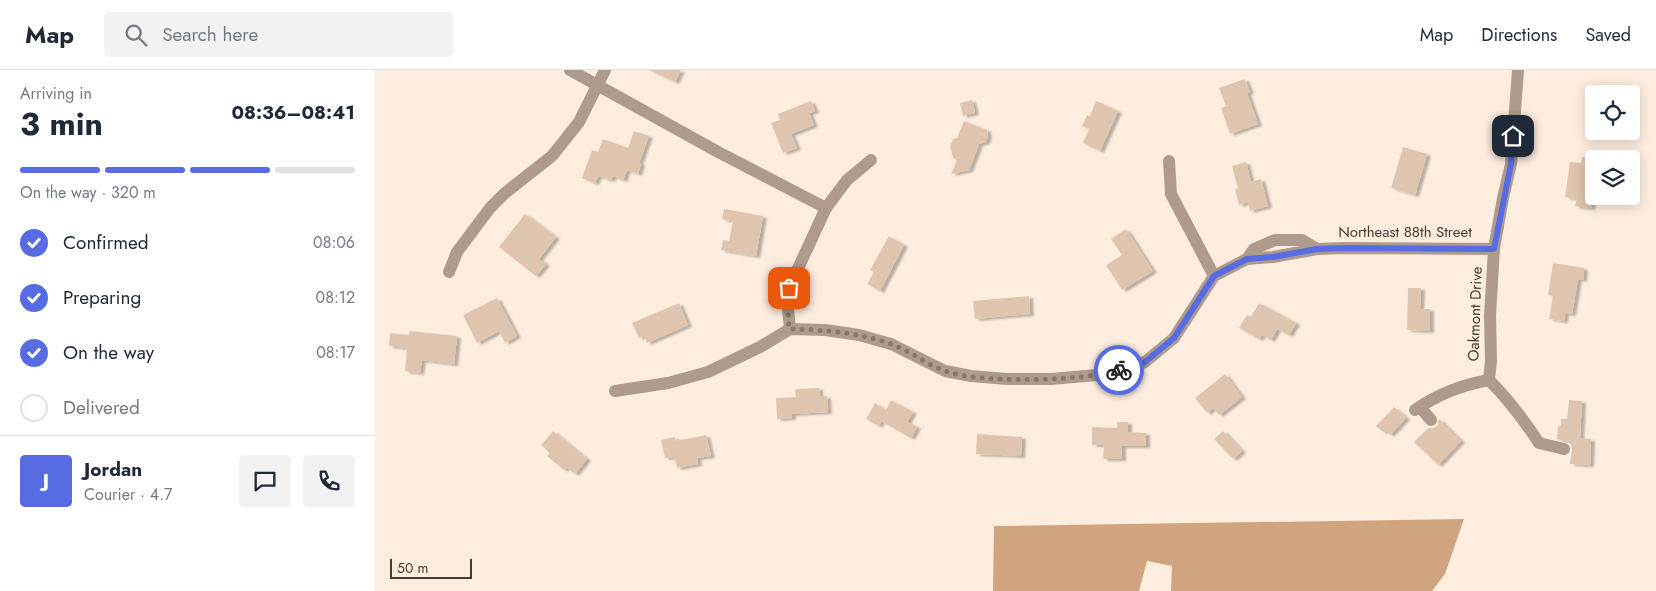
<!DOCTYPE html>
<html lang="en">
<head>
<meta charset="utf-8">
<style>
	:root { --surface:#fff; --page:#f2f2f3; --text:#1f2937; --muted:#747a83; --line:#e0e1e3; --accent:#576ce3 }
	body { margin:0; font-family:Jost,sans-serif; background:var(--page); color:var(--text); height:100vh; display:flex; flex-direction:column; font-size:19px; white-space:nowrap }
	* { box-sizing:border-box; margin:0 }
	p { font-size:16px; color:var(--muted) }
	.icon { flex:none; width:28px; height:28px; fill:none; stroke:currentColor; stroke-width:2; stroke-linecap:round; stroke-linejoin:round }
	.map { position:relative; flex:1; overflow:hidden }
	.sheet { display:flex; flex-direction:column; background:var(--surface); width:375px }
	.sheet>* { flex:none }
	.tools { position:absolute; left:1210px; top:15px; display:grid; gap:10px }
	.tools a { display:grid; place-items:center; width:55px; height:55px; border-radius:5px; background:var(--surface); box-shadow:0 2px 12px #0003; font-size:25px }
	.scale { position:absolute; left:15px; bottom:12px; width:82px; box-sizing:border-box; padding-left:5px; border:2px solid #453b32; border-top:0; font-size:14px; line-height:18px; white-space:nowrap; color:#453b32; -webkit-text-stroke:4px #fdeddf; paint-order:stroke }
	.pin { position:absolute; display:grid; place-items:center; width:42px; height:42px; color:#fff; margin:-21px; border-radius:10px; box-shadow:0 2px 8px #0006 }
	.courier { position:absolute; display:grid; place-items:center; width:50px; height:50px; margin:-25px; border:4px solid #576ce3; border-radius:50%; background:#fff; color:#222; box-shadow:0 1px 6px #0007 }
	.summary em { font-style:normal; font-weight:700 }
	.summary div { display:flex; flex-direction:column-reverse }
	.summary { display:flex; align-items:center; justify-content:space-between; height:85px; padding:0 20px }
	h1 { font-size:32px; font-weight:700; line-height:38px }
	.bar { display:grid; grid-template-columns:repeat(4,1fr); gap:8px 5px; align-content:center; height:60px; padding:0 20px }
	.bar i { height:6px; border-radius:4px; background:var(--line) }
	.bar .current { background:var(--accent) }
	.bar p { grid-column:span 4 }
	.line { display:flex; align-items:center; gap:12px; padding:0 20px; border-top:1px solid var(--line) }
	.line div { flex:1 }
	.round { display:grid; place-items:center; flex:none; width:52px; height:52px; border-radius:5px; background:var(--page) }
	ol { padding:0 20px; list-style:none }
	li { display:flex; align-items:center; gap:15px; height:55px }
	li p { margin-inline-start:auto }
	li .icon { padding:5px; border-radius:50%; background:var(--accent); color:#fff; stroke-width:4 }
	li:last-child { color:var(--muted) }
	li i { width:28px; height:28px; border:2px solid var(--line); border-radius:50% }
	header { display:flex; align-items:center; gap:30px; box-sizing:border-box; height:70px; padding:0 25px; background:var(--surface); border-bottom:1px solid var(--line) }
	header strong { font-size:24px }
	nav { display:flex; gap:28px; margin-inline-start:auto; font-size:18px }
	.search { width:350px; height:45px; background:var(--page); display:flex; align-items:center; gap:12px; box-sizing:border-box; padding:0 18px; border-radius:5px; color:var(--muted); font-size:19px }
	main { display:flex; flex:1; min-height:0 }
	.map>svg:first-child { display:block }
	.forest { fill:#d0a47e }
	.building { fill:#dfc5af; filter:url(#shadow) }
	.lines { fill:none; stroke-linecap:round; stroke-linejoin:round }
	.minor { stroke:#af9b8b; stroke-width:12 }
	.done { stroke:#85796f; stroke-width:5; stroke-dasharray:0 9 }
	.route { stroke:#576ce3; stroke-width:6 }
	.labels { text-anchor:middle; stroke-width:4; stroke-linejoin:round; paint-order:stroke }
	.street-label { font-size:15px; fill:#453b32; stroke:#fdeddf }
</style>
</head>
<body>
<header>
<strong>Map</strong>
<div class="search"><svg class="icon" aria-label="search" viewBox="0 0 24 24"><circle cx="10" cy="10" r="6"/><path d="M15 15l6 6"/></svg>Search here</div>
<nav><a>Map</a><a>Directions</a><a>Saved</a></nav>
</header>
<main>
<section class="sheet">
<div class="summary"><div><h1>3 min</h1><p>Arriving in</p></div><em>08:36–08:41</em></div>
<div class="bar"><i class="current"></i><i class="current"></i><i class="current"></i><i></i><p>On the way · 320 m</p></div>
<ol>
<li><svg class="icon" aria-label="check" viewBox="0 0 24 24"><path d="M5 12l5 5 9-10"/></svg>Confirmed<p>08:06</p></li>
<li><svg class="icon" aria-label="check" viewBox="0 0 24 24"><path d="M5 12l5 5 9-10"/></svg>Preparing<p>08:12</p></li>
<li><svg class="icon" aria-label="check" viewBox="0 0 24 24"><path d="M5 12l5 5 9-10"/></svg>On the way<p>08:17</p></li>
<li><i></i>Delivered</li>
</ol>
<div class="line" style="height:90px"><b class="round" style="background:var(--accent);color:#fff">J</b><div><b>Jordan</b><p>Courier · 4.7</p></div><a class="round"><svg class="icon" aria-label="chat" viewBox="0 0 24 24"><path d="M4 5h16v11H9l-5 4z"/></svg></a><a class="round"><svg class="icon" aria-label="phone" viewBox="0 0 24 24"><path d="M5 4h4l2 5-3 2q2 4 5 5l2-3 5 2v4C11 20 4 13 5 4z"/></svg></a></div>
</section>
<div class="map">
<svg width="1281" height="521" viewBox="0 0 1281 521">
	<defs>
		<filter id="shadow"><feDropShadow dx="4" dy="2" stdDeviation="1" flood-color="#0004"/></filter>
	</defs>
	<rect width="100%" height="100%" fill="#fdeddf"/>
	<polygon class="forest" points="1089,449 1070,504 1057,521 796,521 797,496 772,491 764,521 618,521 619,456"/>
	<g class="building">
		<polygon points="274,0 306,0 300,12"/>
		<polygon points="870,9 875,22 872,23 883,54 855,64 846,38 851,36 844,18"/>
		<polygon points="597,30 600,43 588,46 585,33"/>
		<polygon points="436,31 440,41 434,43 439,55 416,64 422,78 408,83 396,53 405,50 403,44"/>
		<polygon points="721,31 743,41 725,81 708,73 714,59 707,56 712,45 715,46"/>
		<polygon points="589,51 612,60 613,66 611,72 604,74 594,100 576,104 582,90 578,88 575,76 578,69 582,68"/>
		<polygon points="259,61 274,66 264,93 266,94 263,104 252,100 248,110 238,106 236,110 223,106 220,113 207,108 217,80 223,82 228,69 253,78"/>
		<polygon points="1028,77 1052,84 1040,125 1016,118"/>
		<polygon points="1207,87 1219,89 1219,121 1216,138 1200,136 1202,129 1190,127 1195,92 1206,93"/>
		<polygon points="871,92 876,112 886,109 893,136 875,141 873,132 864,135 860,119 863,119 857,96"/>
		<polygon points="349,139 388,146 381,186 346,180 348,170 354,171 358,151 347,149"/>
		<polygon points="150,144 181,167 164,189 171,194 161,206 124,177"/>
		<polygon points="751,159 778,201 747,220 731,195 747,185 736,169"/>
		<polygon points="514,166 529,175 505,221 492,214 499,202 495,200"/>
		<polygon points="1178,193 1209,198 1208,210 1203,209 1197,244 1190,243 1189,251 1174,249 1178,226 1173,225"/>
		<polygon points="1033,218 1046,218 1045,239 1055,239 1055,261 1032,260"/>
		<polygon points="654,226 655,244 600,249 598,231"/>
		<polygon points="122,228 142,266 130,273 124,261 102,273 88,245"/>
		<polygon points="304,233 313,255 272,273 269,266 264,268 257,253"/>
		<polygon points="884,233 921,253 914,265 902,259 896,270 887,265 884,269 864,258 872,245 876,247"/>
		<polygon points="35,261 82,266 79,294 47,290 45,303 30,301 32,278 14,276 15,263 34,265"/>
		<polygon points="850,304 867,327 844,345 838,338 832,343 820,328"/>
		<polygon points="444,318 445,327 452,326 453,342 417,344 417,348 402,349 401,328 421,327 420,319"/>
		<polygon points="516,330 538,342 532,352 542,357 536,368 506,351 504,356 491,349 500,333 511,340"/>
		<polygon points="1194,330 1207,331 1205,368 1216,369 1215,395 1195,394 1197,380 1196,374 1191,371 1182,369 1183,356 1186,356 1186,349 1192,349"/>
		<polygon points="1019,337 1031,348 1015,365 1010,360 1008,362 1001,356"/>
		<polygon points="1064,349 1086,371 1063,395 1039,372 1053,358 1058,358 1062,356"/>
		<polygon points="742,352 753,352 753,362 771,363 771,376 747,376 747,389 728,389 729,375 717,375 717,357 742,358"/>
		<polygon points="178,361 212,389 200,404 191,397 189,400 172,386 175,383 166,375"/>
		<polygon points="848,361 867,381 858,389 839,369"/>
		<polygon points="602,364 647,367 646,386 601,384"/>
		<polygon points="331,365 336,386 322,388 323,394 302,398 299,387 290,388 286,370 300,367 300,371"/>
	</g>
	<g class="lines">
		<g class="minor">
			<polyline points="195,0 345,83 451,138"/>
			<polyline points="794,91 796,124 839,206"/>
			<polyline points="872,189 879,179 900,170 927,170 942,179"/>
			<polyline points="74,202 82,182 115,138 130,123 177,86 204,52 230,0"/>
			<polyline points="415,259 413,239 414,218 451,138 472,110 496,90"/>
			<polyline points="1114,310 1116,291 1115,246 1119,179 1128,128 1136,94 1143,0"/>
			<polyline points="240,321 293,313 333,302 385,277 415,259 450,260 484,265 516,274 570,301 596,306 632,309 676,309 733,304 770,292 799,268 839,206 872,189 898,187 942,179 970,178 1119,179"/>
			<polyline points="1045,337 1056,350"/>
			<path d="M1040,340C1063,324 1086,315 1114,310C1133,329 1149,350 1164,373L1189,379"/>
		</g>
	</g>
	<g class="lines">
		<path class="done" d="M414,218L413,239L414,259C449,260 483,262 516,274C535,281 551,294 570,301C606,314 708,311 744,300"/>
		<polyline class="route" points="744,300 770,292 799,268 839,206 872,189 898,187 942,179 970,178 1119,179 1136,94 1138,66"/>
	</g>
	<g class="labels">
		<g class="street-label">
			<text x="1030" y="167">Northeast 88th Street</text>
			<text transform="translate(1100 244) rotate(-88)" y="5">Oakmont Drive</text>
		</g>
	</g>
</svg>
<div class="tools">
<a><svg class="icon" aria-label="locate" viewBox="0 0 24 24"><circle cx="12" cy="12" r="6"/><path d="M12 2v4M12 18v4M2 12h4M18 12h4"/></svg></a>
<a><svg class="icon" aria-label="layers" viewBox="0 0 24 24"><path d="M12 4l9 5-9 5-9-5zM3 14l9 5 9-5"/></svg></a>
</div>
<div class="scale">50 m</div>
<div class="pin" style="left:414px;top:218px;background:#ea580c"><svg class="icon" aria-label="bag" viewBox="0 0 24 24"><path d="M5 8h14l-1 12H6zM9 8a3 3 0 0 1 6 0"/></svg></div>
<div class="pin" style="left:1138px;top:66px;background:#1f2937"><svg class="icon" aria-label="home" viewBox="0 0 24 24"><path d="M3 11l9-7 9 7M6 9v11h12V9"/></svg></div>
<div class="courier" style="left:744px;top:300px"><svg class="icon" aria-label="bike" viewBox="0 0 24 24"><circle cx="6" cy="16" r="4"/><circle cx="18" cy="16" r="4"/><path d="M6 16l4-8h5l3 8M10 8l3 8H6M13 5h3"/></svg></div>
</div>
</main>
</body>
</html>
